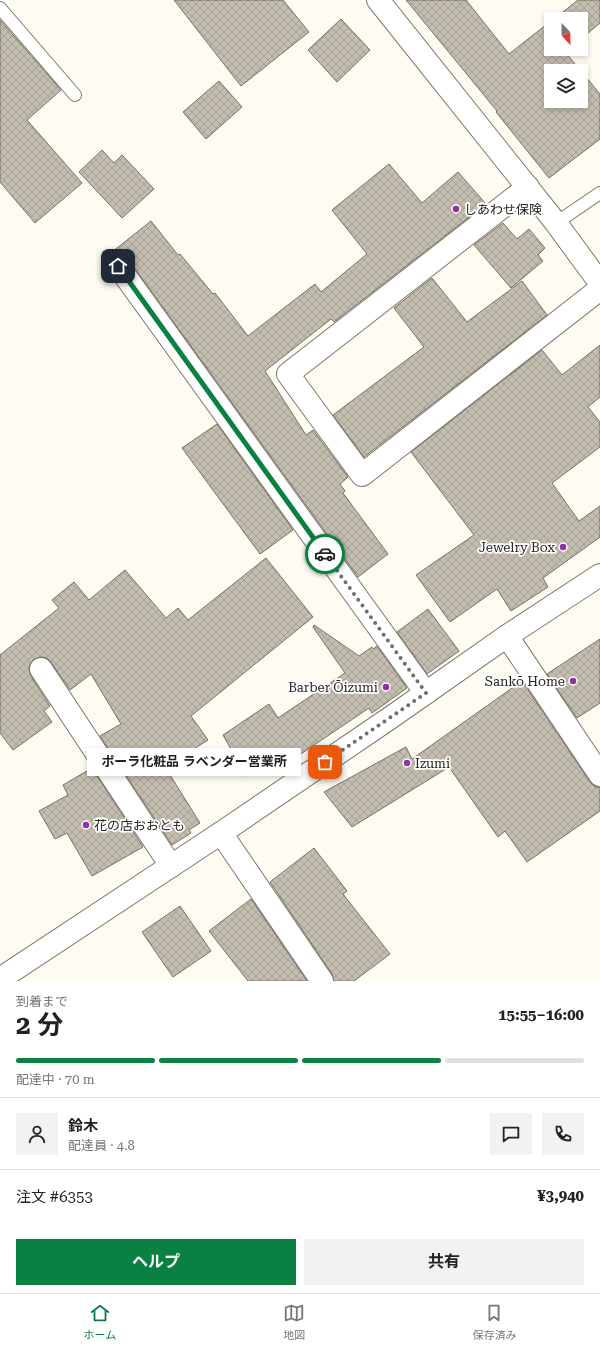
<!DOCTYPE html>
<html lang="ja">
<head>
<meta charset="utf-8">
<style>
	:root { --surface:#fff; --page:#f2f2f2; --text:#222; --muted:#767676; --line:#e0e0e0; --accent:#0b8043 }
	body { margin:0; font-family:"Roboto Serif","Noto Sans JP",serif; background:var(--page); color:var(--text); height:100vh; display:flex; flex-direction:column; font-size:15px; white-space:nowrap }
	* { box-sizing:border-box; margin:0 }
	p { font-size:13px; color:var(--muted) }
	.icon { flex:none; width:22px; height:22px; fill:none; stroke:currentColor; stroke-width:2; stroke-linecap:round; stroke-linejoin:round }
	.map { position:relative; height:981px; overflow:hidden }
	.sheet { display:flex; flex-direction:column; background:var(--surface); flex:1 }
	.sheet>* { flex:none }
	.needle { width:26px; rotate:158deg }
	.tools { position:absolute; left:544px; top:12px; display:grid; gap:8px }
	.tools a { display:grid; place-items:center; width:44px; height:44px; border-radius:0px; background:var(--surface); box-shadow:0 2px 6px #0003; font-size:20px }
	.pin { position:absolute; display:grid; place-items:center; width:34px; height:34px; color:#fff; margin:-17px; border-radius:8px; box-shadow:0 2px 6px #0006 }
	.courier { position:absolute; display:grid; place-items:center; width:40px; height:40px; margin:-20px; border:3px solid #0b8043; border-radius:50%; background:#fff; color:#222; box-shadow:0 1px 5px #0007 }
	.bubble { position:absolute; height:28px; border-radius:0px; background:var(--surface); box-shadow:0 2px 6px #0003; font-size:13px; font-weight:700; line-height:28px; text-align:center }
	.headline em { font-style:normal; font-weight:700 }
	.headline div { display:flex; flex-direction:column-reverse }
	.headline { display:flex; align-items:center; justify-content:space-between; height:68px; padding:0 16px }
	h1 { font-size:26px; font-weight:700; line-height:30px }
	.bar { display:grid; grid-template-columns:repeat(4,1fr); gap:6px 4px; align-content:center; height:48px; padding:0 16px }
	.bar i { height:5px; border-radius:3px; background:var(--line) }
	.bar .on { background:var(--accent) }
	.bar p { grid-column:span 4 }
	.line { display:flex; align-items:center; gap:10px; padding:0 16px; border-top:1px solid var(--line) }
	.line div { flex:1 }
	.round { display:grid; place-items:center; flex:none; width:42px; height:42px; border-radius:0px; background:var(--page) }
	.button { display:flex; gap:8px; margin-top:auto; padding:8px 16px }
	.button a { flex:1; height:46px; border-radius:0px; background:var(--accent); color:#fff; font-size:16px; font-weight:700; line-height:46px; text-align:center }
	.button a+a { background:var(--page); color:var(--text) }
	.tab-bar { display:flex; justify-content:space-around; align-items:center; height:56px; border-top:1px solid var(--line); background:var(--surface); font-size:11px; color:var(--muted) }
	.tab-bar a { display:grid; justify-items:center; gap:2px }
	.tab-bar .on { color:var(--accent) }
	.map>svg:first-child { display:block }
	.building { fill:url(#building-cross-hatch); stroke:#777164 }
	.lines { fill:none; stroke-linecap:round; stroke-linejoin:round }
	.lane-casing { stroke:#7e786b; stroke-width:14 }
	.street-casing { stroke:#7e786b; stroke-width:24 }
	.secondary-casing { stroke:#7e786b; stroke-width:24 }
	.path { stroke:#b6b3ac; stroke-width:2.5; stroke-dasharray:3 3; stroke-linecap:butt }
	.lane { stroke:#fff; stroke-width:12 }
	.street { stroke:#fff; stroke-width:22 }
	.secondary { stroke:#fff; stroke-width:22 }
	.done { stroke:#726f69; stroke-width:4; stroke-dasharray:0 7.2 }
	.route { stroke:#0b8043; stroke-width:5 }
	.poi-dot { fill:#91339d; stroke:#fff; stroke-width:1.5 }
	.labels { text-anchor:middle; stroke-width:3.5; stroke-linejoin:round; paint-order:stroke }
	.poi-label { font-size:13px; fill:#26241f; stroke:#fff; text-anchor:start }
</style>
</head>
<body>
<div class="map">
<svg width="600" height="981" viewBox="0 0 600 981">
	<defs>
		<pattern id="building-cross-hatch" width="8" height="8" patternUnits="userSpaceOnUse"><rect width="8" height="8" fill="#c3bdaf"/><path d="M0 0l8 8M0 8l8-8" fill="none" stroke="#a7a296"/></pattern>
	</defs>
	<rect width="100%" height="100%" fill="#fefbf2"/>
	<g class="building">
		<polygon points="174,0 283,0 309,32 241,86"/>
		<polygon points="406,0 466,0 509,54 551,21 551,49 569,49 565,52 581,71 551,71 551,101 581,101 581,71 600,94 600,139 549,178 496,112 497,111"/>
		<polygon points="578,0 600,0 600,23 581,39 581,19 554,19"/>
		<polygon points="341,19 370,50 337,82 308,50"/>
		<polygon points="0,20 61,90 27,120 82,183 35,223 0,182"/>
		<polygon points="219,81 242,107 206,139 183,112"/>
		<polygon points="102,150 114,163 122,155 154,189 122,218 79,172"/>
		<polygon points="389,164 422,203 458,172 486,204 334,322 331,319 265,371 306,435 313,430 348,477 340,484 345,491 343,493 388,554 358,577 128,259 123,254 114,254 112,252 151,221 178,255 180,254 213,294 215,293 248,336 315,284 321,292 367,254 332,210"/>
		<polygon points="503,223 517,239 529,229 545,248 538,255 543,261 511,288 474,245"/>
		<polygon points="432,278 467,322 522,281 547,315 364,457 333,415 424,347 394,308"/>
		<polygon points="600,345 600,397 588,407 600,422 600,447 552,483 579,521 600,506 600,537 543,578 548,587 511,611 497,589 450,622 416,575 474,535 411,452 542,350 562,375"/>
		<polygon points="217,424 293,530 260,554 182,448"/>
		<polygon points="266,558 313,617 191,716 208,740 165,767 200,823 189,830 191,833 172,845 100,736 121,724 91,674 70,690 51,662 47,658 41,657 34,659 30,664 29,670 31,676 50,706 44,711 52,722 13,750 0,733 0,655 59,608 52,600 74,582 89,600 125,570 166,618 178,608 188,620"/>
		<polygon points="428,609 459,651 427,674 397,632"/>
		<polygon points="314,625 359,656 372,647 373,649 377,646 407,688 372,713 369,708 283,766 278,758 246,776 223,735 269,704 278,718 345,673 313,627"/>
		<polygon points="600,639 600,703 577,718 547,674"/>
		<polygon points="522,681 590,782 594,786 600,788 600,811 527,862 505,831 498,837 449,767 352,827 324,792 406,747 412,759"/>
		<polygon points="92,768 143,847 92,876 67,833 55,839 39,811 68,795 63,785"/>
		<polygon points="314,848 347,891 343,894 390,954 354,981 334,981 332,974 270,882"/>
		<polygon points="251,899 307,981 248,981 209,931"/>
		<polygon points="180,906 211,951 173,977 142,932"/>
	</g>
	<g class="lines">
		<g class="lane-casing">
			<g id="lane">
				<polyline points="0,8 75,95"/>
				<polyline points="556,223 600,193"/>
			</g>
		</g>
		<g class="street-casing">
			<g id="street">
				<polyline points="378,0 556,223 600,283"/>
				<polyline points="528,187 288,374 362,475 600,289"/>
				<polyline points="118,266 426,693"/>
				<polyline points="507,636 600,775"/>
				<polyline points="41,669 171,866"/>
				<polyline points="221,833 322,981"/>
			</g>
		</g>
		<g class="secondary-casing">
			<polyline id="secondary" points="0,979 221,833 390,718 507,636 600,575"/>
		</g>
		<polyline class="path" points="435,27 468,0"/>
		<use href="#lane" class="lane"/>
		<use href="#street" class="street"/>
		<use href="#secondary" class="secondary"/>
	</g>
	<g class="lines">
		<polyline class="done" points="325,762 426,693 325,554"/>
		<polyline class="route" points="118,266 325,554"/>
	</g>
	<g class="poi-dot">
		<circle cx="456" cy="209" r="4"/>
		<circle cx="563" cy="547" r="4"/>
		<circle cx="573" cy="681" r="4"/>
		<circle cx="386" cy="687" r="4"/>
		<circle cx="407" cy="763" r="4"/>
		<circle cx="86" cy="825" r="4"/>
	</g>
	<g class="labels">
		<g class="poi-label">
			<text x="464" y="214">しあわせ保険</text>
			<text x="555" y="552" text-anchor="end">Jewelry Box</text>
			<text x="565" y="686" text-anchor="end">Sankō Home</text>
			<text x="378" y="692" text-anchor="end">Barber Ōizumi</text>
			<text x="415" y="768">Izumi</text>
			<text x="94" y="830">花の店おおとも</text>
		</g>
	</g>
</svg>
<div class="tools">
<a><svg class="needle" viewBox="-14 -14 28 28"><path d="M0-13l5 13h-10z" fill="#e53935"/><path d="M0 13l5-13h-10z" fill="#767676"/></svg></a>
<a><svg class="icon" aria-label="layers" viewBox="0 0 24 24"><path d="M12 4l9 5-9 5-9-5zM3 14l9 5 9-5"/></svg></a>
</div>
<div class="pin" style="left:325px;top:762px;background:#ea580c"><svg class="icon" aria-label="bag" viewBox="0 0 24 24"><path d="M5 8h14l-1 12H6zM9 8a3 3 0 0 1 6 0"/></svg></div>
<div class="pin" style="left:118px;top:266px;background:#1f2937"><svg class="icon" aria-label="home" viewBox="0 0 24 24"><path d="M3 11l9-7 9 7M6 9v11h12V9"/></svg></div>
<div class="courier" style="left:325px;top:554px"><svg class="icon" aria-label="car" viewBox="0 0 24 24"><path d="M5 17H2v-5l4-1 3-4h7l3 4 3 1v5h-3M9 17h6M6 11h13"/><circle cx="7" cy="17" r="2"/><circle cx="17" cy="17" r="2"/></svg></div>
<div class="bubble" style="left:87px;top:748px;width:214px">ポーラ化粧品 ラベンダー営業所</div>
</div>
<section class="sheet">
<div class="headline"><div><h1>2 分</h1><p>到着まで</p></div><em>15:55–16:00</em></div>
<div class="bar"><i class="on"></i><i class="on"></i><i class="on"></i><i></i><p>配達中 · 70 m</p></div>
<div class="line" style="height:72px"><a class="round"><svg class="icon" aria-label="person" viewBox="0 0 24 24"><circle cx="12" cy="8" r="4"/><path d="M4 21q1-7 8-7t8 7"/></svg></a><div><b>鈴木</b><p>配達員 · 4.8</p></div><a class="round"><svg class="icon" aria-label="chat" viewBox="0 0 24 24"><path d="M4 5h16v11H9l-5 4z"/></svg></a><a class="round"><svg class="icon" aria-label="phone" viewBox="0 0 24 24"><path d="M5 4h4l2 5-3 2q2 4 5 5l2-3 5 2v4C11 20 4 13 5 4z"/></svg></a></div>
<div class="line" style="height:52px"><div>注文 #6353</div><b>¥3,940</b></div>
<div class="button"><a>ヘルプ</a><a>共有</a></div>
</section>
<nav class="tab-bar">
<a class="on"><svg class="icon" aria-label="home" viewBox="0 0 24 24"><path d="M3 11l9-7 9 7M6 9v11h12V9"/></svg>ホーム</a>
<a><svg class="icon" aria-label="map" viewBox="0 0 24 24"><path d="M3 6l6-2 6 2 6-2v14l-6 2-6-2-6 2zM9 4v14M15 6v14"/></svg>地図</a>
<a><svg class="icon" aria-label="saved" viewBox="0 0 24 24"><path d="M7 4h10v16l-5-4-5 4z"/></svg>保存済み</a>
</nav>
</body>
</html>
